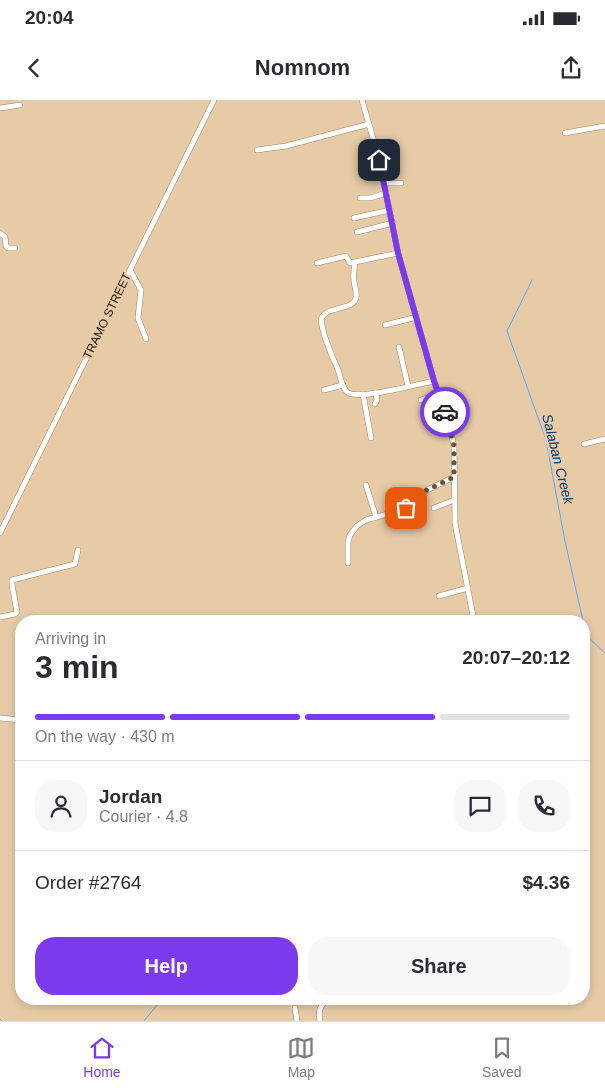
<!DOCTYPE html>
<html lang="en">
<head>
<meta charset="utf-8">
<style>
	:root { --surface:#fff; --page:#f7f7f7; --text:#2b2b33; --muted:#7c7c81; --line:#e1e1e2; --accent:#7c3aed }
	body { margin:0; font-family:Arial,sans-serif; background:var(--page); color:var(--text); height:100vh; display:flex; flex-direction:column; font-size:19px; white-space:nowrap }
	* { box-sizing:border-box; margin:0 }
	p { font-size:16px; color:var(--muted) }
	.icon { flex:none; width:28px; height:28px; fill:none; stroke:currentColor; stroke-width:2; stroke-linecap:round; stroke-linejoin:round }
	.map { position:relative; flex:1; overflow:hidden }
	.drawer { position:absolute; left:15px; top:515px; width:575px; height:390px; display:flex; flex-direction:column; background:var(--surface); border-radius:20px; box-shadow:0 2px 8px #0003 }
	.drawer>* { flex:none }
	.pin { position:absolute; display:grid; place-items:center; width:42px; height:42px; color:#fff; margin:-21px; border-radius:10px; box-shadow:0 2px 8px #0006 }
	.courier { position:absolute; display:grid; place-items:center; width:50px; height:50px; margin:-25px; border:4px solid #7c3aed; border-radius:50%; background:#fff; color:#222; box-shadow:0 1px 6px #0007 }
	.head em { font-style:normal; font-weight:700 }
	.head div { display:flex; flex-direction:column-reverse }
	.head { display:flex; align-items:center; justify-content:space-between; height:85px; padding:0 20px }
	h1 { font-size:32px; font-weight:700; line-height:38px }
	.bar { display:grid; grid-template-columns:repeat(4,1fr); gap:8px 5px; align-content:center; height:60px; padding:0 20px }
	.bar i { height:6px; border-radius:4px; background:var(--line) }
	.bar .current { background:var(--accent) }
	.bar p { grid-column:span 4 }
	.line { display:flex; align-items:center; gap:12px; padding:0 20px; border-top:1px solid var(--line) }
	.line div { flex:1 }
	.round { display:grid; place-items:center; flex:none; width:52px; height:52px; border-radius:20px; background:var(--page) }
	.primary-button { display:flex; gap:10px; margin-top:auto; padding:10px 20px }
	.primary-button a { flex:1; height:58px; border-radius:20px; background:var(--accent); color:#fff; font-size:20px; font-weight:700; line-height:58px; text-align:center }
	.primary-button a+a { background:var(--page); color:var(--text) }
	.status { display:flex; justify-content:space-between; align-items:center; height:35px; padding:0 25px; background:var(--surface); direction:ltr }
	.status svg { height:14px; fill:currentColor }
	header { display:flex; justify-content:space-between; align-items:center; height:65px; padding:0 20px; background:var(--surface); font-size:22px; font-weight:700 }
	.tabs { display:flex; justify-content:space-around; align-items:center; height:70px; border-top:1px solid var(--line); background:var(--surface); font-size:14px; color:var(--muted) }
	.tabs a { display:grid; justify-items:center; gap:2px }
	.tabs .current { color:var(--accent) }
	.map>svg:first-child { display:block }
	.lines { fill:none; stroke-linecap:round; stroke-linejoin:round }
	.stream { stroke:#5da5fd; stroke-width:1 }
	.minor-casing { stroke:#9b8260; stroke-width:6 }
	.minor { stroke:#fff; stroke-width:5 }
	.done { stroke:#62533e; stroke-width:5; stroke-dasharray:0 9 }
	.route { stroke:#7c3aed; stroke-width:6 }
	.labels { text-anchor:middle; stroke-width:5; stroke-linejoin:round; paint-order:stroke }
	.street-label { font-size:12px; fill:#1b1205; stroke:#e7cba7 }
	.water-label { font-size:14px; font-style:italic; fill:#02366c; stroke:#e7cba7 }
</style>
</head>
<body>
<div class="status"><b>20:04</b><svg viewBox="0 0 49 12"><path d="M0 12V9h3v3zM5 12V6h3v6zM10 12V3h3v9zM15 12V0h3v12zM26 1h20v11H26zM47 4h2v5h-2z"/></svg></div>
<header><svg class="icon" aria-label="back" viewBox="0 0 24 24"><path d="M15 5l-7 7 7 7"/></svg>Nomnom<svg class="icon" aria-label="share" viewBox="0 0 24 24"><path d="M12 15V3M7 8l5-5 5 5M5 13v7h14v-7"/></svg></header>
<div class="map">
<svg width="605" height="921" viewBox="0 0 605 921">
	<rect width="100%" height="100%" fill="#e7cba7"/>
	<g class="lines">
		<g class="stream">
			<polyline points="532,180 507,231 546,340 565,441 583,521"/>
			<polyline points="584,522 587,536 605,553"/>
			<polyline points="0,919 2,921"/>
			<polyline points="144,921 162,899"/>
		</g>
		<g class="minor-casing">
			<g id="minor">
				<polyline points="362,0 379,59 398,153 434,281 447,318 454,346 455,423 474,521"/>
				<polyline points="0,8 20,5"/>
				<polyline points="565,33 605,26"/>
				<polyline points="257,50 286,46 369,24"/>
				<polyline points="362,66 379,59"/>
				<polyline points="384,83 401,83"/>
				<polyline points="360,98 370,98 386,93"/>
				<polyline points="354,118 390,110"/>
				<polyline points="357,132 393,123"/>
				<polyline points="0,133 5,137 6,146 8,148 15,148"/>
				<polyline points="317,163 346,156 350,163 398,153"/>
				<path d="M355,163C354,169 353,175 354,182C355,187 357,193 356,198C353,211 327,205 321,219C322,232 331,255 337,267C340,274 341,286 347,292C357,301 419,284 434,281"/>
				<polyline points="130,170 141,190 138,218 146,239"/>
				<polyline points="385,225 417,217"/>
				<polyline points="399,247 408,286"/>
				<polyline points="324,290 343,285"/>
				<polyline points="363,294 371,338"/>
				<polyline points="421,300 439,295"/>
				<polyline points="375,304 377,300 376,293"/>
				<polyline points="584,344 605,339"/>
				<polyline points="366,385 376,417"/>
				<polyline points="434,408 454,400"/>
				<polyline points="0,433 214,0"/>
				<polyline points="348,463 348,442 350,435 357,426 366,420 405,409 425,391 454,377"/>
				<polyline points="439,496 468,488"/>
				<polyline points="0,517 15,514 17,512 12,485 12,480 75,464 78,450"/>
				<polyline points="0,618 21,620"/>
				<polyline points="295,908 297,921"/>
				<path d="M320,921C318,911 320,905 328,899"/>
			</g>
		</g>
		<use href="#minor" class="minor"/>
	</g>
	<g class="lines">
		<polyline class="done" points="406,408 425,391 454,377 454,346 445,312"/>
		<polyline class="route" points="379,60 398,153 434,281 445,312"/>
	</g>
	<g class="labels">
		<g class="street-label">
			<text transform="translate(107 216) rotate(-64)" y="4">TRAMO STREET</text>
		</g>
		<g class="water-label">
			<text transform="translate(558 359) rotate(76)" y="5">Salaban Creek</text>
		</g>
	</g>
</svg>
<div class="pin" style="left:406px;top:408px;background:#ea580c"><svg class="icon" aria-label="bag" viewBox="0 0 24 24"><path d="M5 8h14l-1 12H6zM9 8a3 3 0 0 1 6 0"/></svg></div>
<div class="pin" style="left:379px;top:60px;background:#1f2937"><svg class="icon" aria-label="home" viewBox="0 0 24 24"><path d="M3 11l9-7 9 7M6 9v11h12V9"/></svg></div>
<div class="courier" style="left:445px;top:312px"><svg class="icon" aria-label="car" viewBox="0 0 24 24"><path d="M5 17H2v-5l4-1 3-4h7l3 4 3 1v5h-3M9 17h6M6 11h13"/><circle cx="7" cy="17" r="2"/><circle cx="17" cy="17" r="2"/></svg></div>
<section class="drawer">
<div class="head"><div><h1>3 min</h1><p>Arriving in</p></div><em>20:07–20:12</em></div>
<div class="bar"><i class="current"></i><i class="current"></i><i class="current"></i><i></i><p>On the way · 430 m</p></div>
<div class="line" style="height:90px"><a class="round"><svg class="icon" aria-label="person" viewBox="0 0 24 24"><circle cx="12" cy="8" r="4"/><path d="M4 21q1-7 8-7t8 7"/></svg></a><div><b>Jordan</b><p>Courier · 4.8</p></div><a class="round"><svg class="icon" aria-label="chat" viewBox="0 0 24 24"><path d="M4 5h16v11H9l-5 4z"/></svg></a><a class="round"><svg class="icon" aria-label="phone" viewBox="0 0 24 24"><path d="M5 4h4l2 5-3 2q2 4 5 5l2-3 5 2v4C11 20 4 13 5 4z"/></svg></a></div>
<div class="line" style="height:65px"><div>Order #2764</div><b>$4.36</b></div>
<div class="primary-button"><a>Help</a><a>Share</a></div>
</section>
</div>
<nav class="tabs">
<a class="current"><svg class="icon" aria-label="home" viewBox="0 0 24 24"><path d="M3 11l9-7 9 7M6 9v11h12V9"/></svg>Home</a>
<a><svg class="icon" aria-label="map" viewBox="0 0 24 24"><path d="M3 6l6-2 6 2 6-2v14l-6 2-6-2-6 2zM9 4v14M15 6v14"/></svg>Map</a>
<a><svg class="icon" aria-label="saved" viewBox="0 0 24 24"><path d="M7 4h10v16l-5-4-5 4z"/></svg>Saved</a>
</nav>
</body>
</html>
